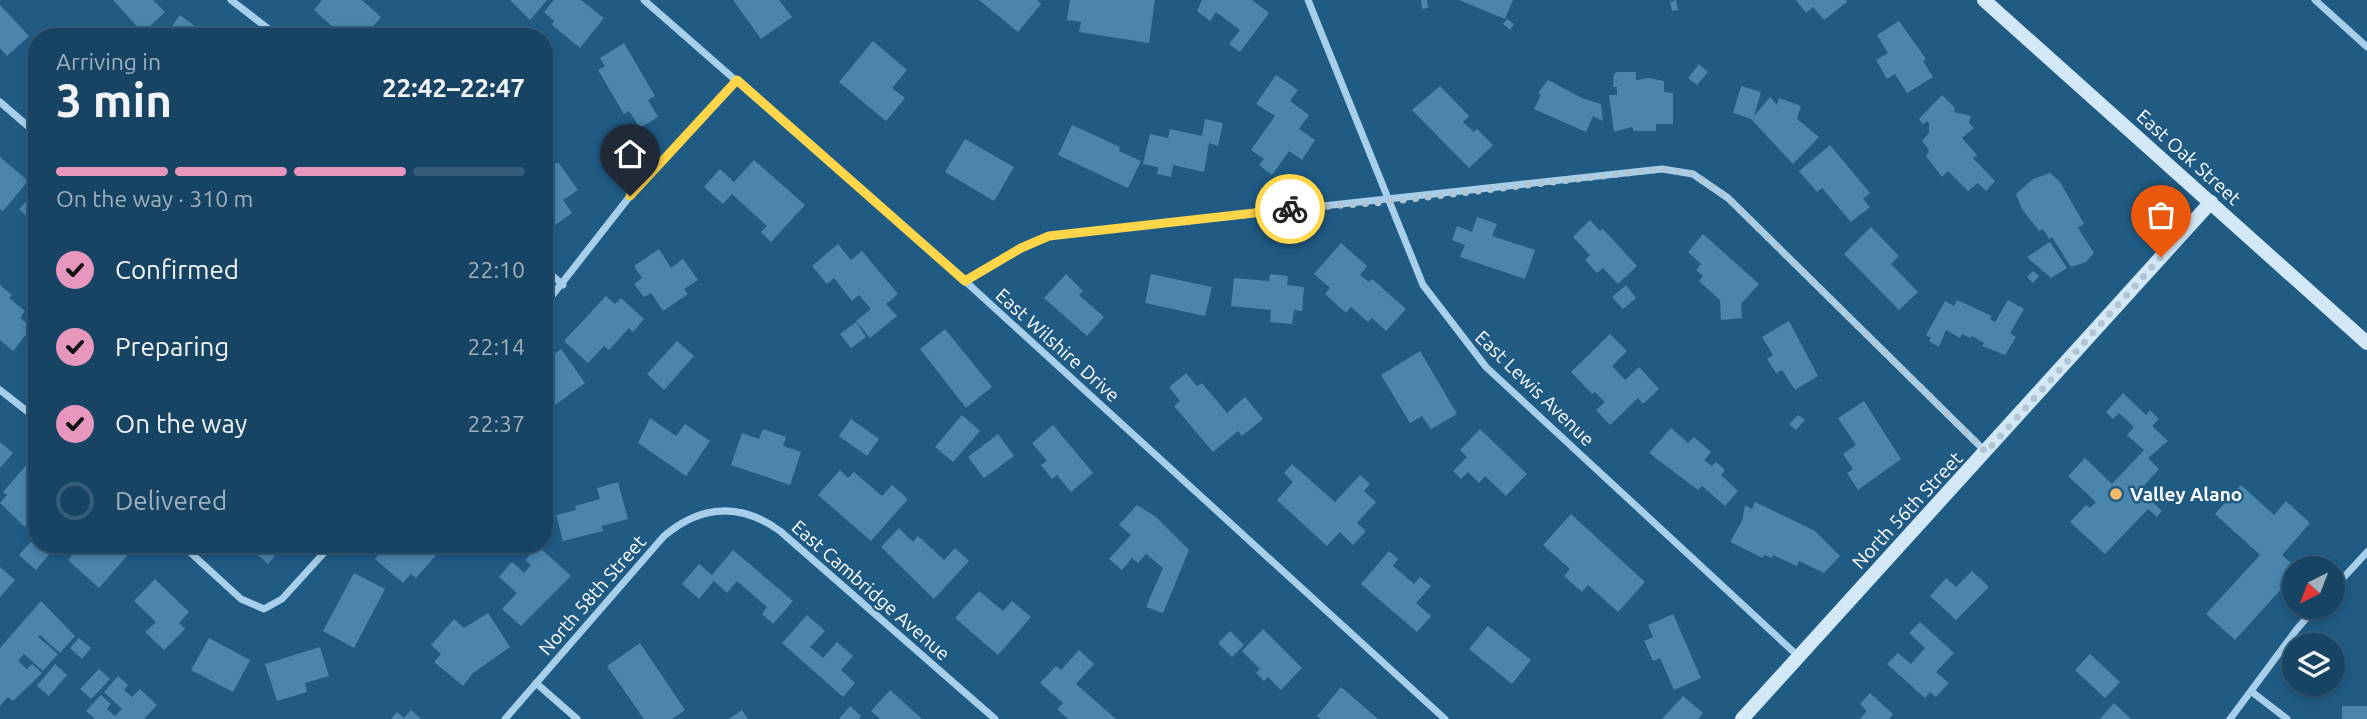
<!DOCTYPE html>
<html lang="en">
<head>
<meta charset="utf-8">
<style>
	:root { --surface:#184463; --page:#254e6c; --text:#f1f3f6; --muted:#9fb0be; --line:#365c78; --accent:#e797bd }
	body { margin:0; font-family:Ubuntu,sans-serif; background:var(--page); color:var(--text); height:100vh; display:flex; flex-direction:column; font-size:26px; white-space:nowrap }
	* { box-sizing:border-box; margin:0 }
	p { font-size:23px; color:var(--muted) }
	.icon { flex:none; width:38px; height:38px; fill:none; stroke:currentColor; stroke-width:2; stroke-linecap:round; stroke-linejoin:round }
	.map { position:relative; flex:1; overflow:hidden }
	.side { position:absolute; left:28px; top:28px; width:525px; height:525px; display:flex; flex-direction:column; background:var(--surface); border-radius:28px; box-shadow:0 4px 10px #0003,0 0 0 2px var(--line) }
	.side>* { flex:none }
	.needle { width:46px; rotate:222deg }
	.fabs { position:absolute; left:2282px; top:556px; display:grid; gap:14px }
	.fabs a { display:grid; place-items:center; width:63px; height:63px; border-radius:50%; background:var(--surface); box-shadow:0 4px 10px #0003,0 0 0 2px var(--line); font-size:35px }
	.pin { position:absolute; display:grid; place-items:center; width:60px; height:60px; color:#fff; margin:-72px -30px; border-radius:50% 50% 50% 0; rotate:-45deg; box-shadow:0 0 7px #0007 }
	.pin .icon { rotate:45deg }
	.courier { position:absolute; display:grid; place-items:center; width:70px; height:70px; margin:-35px; border:5px solid #ffd54a; border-radius:50%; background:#fff; color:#222; box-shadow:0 2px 9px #0007 }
	.head em { font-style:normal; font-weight:700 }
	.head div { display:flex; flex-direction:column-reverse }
	.head { display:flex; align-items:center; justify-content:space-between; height:119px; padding:0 28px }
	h1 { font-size:46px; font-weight:700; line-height:52px }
	.bar { display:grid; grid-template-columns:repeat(4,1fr); gap:10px 7px; align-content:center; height:84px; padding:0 28px }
	.bar i { height:9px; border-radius:5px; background:var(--line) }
	.bar .active { background:var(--accent) }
	.bar p { grid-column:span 4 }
	ol { padding:0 28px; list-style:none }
	li { display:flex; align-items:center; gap:21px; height:77px }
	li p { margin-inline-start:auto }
	li .icon { padding:7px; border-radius:50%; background:var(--accent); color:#111; stroke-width:4 }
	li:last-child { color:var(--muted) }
	li i { width:38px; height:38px; border:4px solid var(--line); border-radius:50% }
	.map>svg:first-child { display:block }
	.building { fill:#4985ac }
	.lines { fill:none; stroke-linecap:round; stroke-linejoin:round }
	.street { stroke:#a8cfe9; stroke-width:7 }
	.secondary { stroke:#d3e8f7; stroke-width:14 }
	.done { stroke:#b1c6d4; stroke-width:7; stroke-dasharray:0 12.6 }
	.route { stroke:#ffd54a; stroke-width:9 }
	.poi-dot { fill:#f6b869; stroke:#205b84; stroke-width:2.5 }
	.labels { text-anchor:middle; stroke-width:5; stroke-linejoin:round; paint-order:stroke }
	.street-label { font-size:19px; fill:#fff; stroke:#205b84 }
	.poi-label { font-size:19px; font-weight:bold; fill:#fff; stroke:#205b84; text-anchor:start }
</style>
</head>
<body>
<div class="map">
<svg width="2367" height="719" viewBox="0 0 2367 719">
	<rect width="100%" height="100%" fill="#205b84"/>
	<g class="building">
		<polygon points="113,0 153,0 165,12 143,33"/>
		<polygon points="322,0 362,0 381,17 364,37 344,37 314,10"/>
		<polygon points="510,0 547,0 530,20"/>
		<polygon points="554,0 581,0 604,18 580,48 552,25 554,21 544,12"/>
		<polygon points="733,0 779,0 792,17 761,39"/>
		<polygon points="979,0 1037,0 1041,4 1018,32"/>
		<polygon points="1070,0 1155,0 1149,43 1079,32 1081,22 1067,20"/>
		<polygon points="1202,0 1252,0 1269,13 1240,52 1229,44 1240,30 1216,12 1210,21 1197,11"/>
		<polygon points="1421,0 1427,0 1428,8 1422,9"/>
		<polygon points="1459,0 1513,0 1505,19"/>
		<polygon points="1676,0 1678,10 1672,11 1670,2"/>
		<polygon points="1796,0 1846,0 1847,2 1824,20 1813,7 1806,13"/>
		<polygon points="0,5 29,36 7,56 0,48"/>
		<polygon points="180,15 209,37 164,37"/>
		<polygon points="1507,19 1514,24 1510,30 1503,24"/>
		<polygon points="1899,21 1926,59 1923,61 1933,77 1907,93 1895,74 1887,79 1876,60 1888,53 1877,35"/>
		<polygon points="389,29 398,37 382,37"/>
		<polygon points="873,41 907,70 892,88 905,98 886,121 839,82"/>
		<polygon points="624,43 655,96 648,100 658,117 640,128 629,111 624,114 598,70 605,66 600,58"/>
		<polygon points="1699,64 1708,72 1697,85 1688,78"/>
		<polygon points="1617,72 1636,72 1636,80 1649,78 1664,81 1664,92 1673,93 1673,124 1656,124 1656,131 1634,131 1632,127 1614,132 1609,95 1617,95 1617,87 1613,87 1614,74"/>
		<polygon points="1276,75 1298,90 1290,101 1309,115 1299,129 1315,140 1302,160 1289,151 1272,175 1259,165 1264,159 1251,150 1275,116 1256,104"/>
		<polygon points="1548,80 1582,98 1601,104 1603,121 1593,116 1586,132 1534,109 1541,95 1538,93"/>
		<polygon points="1440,86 1469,116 1463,122 1474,132 1477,129 1493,145 1469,168 1412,110"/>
		<polygon points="1741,86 1761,92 1754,116 1770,97 1777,105 1779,98 1801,106 1797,119 1819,137 1793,164 1751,119 1733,113"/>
		<polygon points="1942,95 1955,108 1954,112 1971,116 1969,123 1974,128 1962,138 1977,155 1973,158 1995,181 1986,191 1978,183 1968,191 1948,171 1942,177 1926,156 1929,150 1922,141 1929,133 1929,124 1927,121 1923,124 1919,119"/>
		<polygon points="1205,119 1223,123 1218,146 1209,143 1204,172 1173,165 1171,177 1157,174 1158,167 1143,164 1150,134 1168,138 1170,129 1202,136"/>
		<polygon points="1072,125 1120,147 1119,151 1141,161 1128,188 1058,155"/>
		<polygon points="965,139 1014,167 994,201 945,172"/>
		<polygon points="1830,145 1870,193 1863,199 1870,207 1851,222 1822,188 1817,192 1799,171"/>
		<polygon points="0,157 28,181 3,211 0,209"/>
		<polygon points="754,160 805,205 771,242 761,232 767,226 732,194 723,204 704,187 720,169 734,182"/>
		<polygon points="558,162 578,190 563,200 572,213 554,226 544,212 544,169 546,171"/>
		<polygon points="2050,173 2060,182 2084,224 2078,228 2094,253 2086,262 2071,267 2052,237 2049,239 2043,229 2039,231 2022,209 2016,194 2033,179"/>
		<polygon points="37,190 37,226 19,209"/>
		<polygon points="1477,217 1497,224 1492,236 1535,250 1525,279 1460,257 1465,245 1452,240 1457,226 1472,232"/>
		<polygon points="1590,220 1600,231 1603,229 1637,266 1618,284 1603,268 1597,273 1585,260 1590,255 1573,237"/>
		<polygon points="1871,227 1899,256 1891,264 1918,292 1899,310 1844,254"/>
		<polygon points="1703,234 1759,284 1741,304 1742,318 1721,320 1720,300 1699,281 1703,276 1696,270 1701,264 1688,252"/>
		<polygon points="2050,242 2067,268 2051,278 2027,257"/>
		<polygon points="1341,243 1367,266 1360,275 1369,282 1372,279 1406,309 1386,331 1372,318 1368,322 1351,307 1346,313 1325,294 1330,288 1314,274"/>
		<polygon points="838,244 851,260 862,251 898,294 886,304 897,316 870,338 856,321 871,309 859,295 852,301 834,278 827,284 812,266"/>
		<polygon points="659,249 671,268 683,259 698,280 684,289 688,294 663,311 651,293 644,297 634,284 642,278 634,266"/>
		<polygon points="2033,271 2039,276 2033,283 2027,277"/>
		<polygon points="1066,274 1083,291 1079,295 1104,317 1087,336 1044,298"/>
		<polygon points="1151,274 1212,287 1205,316 1145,303"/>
		<polygon points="1270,274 1288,276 1287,285 1304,287 1302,311 1294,310 1292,324 1270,322 1271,310 1231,306 1234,278 1269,281"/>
		<polygon points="0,285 12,295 9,298 25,311 20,318 32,327 13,351 0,340"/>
		<polygon points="1626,285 1636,298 1623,309 1612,297"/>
		<polygon points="606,296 615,304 621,298 644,319 633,332 629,328 609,350 604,346 588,363 564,341"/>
		<polygon points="1957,300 1992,316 1990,319 1995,322 2008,300 2024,309 2010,333 2016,337 2005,355 1982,346 1984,343 1972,336 1970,338 1962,334 1960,338 1946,330 1939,347 1929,341 1931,338 1926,335 1945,301 1954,306"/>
		<polygon points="1789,321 1818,376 1795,390 1782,370 1776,373 1767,359 1773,355 1762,337"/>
		<polygon points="856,322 866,337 851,348 840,334"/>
		<polygon points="945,329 992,387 966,408 920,349"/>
		<polygon points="1610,334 1627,351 1612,366 1625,380 1639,367 1659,389 1643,404 1638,398 1610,425 1596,410 1605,402 1595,392 1592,394 1571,372"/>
		<polygon points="677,341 694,356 664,390 647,374"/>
		<polygon points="561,349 585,383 544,413 544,373 551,368 545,361"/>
		<polygon points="1420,351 1457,414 1431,429 1422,416 1410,423 1381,375"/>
		<polygon points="1186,373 1197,386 1202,383 1227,413 1245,397 1263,419 1242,436 1238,431 1213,452 1174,406 1180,401 1169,387"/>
		<polygon points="2123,393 2146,415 2150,410 2159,419 2152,426 2168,441 2148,458 2159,469 2140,490 2162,511 2157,517 2148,509 2105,554 2070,522 2086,505 2090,508 2096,502 2068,476 2085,458 2112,484 2144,450 2127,435 2134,427 2119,413 2113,419 2106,412"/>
		<polygon points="1864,401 1901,459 1858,490 1847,473 1853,469 1843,454 1856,445 1838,418"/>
		<polygon points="962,415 980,431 953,462 935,447"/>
		<polygon points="1798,415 1805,420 1796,430 1789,424"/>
		<polygon points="650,418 676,436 685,424 710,441 686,476 638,443"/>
		<polygon points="851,419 879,439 867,456 839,436"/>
		<polygon points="1053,425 1093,473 1071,492 1057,475 1052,479 1041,465 1047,461 1032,443"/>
		<polygon points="1671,428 1688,443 1694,437 1711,452 1704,460 1712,466 1716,462 1725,470 1721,475 1738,491 1725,506 1702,486 1698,490 1649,453"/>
		<polygon points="763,429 786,437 783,446 801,452 790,485 731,465 742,433 759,439"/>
		<polygon points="1480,429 1527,474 1506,496 1485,476 1479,483 1468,472 1461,479 1453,471 1467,457 1460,450"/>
		<polygon points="998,434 1014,456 984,478 968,457"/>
		<polygon points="0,442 13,453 0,468"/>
		<polygon points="30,461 37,467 37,527 30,521 25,527 0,503 7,495 3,492"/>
		<polygon points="1292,464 1335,502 1360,475 1370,484 1364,491 1376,502 1357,523 1366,531 1353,545 1340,532 1327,546 1277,500 1293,482 1284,473"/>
		<polygon points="840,470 848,478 854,472 882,496 892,485 908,499 871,541 818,495"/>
		<polygon points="618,482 628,519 602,526 603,531 563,541 556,515 576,510 575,506 600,499 597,488"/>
		<polygon points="2241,485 2274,515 2286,501 2310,523 2282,555 2298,569 2294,569 2294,575 2235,640 2206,614 2260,555 2215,514"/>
		<polygon points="1755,502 1815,531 1840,556 1824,573 1799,561 1797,566 1773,555 1772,558 1764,555 1763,558 1730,542 1742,521 1745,505 1752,509"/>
		<polygon points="1137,505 1156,517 1189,550 1163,613 1146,607 1163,568 1146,554 1138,563 1132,558 1122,570 1109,559 1131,535 1119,525"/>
		<polygon points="1571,514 1645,582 1618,612 1588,585 1582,592 1564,576 1570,569 1543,545"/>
		<polygon points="899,528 913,542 918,536 944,560 955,548 969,561 934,599 881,547"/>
		<polygon points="37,535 37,544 44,544 52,551 36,570 19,555"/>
		<polygon points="69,544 124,544 119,549 127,556 99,588 68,560 73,554 65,548"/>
		<polygon points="246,544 285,544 268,564"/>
		<polygon points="379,544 430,544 439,552 416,578 411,574 403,583 375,559 384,549"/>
		<polygon points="538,546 571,576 521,626 502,609 517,593 499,577 512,562 524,573 531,565 525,560"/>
		<polygon points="733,550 793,601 773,624 762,614 767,607 737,581 727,593 714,581 699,599 682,584 699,564 712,575"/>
		<polygon points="1389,551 1398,559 1393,566 1414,584 1420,577 1431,586 1416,603 1431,616 1417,632 1361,584"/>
		<polygon points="0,567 15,580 0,597"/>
		<polygon points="1972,571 1989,587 1956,620 1930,596 1946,578 1956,587"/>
		<polygon points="354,573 385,589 354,648 323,631"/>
		<polygon points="155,579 189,612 179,623 185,629 164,650 145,632 156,622 134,601"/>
		<polygon points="979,591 1003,611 1012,601 1031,617 998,655 955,618"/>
		<polygon points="41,601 75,636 60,653 40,635 38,637 58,654 43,671 24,654 18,661 27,669 32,664 42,673 13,701 8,697 0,706 0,648"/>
		<polygon points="488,613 510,647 473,673 463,686 434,662 441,654 431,645 454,619 464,628"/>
		<polygon points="1673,614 1701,678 1674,690 1660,658 1653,661 1644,641 1653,637 1648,625"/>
		<polygon points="807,615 825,631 810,647 823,658 837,642 853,656 841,670 855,683 843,697 782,643"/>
		<polygon points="1920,622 1954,653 1936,672 1949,683 1936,697 1930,692 1925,698 1887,664 1898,653 1911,664 1925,648 1909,633"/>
		<polygon points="1488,626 1531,660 1512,684 1469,649"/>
		<polygon points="1263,629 1302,668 1281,690 1268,677 1264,681 1256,673 1260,669 1242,651"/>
		<polygon points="1230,631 1244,645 1232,657 1218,643"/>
		<polygon points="79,638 91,648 82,659 70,648"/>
		<polygon points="209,638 250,660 233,692 191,670"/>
		<polygon points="640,643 685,710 672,719 644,719 607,666"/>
		<polygon points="320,647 329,676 305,683 307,692 277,701 265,664"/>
		<polygon points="1079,650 1094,664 1076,684 1116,719 1068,719 1057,709 1063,703 1040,683 1056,666 1061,670"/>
		<polygon points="2090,654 2120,682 2105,698 2075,670"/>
		<polygon points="55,664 67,675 49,696 37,686"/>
		<polygon points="99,669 110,679 91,699 80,689"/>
		<polygon points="118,676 128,685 124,690 132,697 140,689 157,705 144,719 95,719 86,711 101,695 111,704 107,709 115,716 122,709 104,692"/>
		<polygon points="1341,687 1378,719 1321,719 1317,716"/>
		<polygon points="890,690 922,719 880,719 871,711"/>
		<polygon points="1870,693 1893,714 1889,719 1860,719 1867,711 1860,704"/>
		<polygon points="1683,696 1703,713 1698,719 1662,719"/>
		<polygon points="2114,703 2131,719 2100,719"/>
		<polygon points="850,706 861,716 859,719 839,719"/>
		<rect x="2342" y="706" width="25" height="13"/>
		<polygon points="411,710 421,719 391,719 397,712 404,718"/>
		<polygon points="742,710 748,719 729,719"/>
	</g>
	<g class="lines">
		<g class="street">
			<polyline points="231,0 279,37"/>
			<polyline points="644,0 965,281 1445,719"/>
			<polyline points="1308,0 1423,285 1486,367 1798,656"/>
			<polyline points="2315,0 2367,47"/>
			<polyline points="0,102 37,134"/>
			<polyline points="544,268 563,285"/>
			<polyline points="965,281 1021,248 1049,236 1662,169 1693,174 1728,198 1986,452"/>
			<polyline points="544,306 630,196 737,80"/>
			<polyline points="0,390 37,419"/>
			<polyline points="181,544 241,599 264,609 282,599 332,544"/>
			<polyline points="2333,589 2367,552"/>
			<polyline points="536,683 577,719"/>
			<polyline points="2252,692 2287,719"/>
			<path d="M505,719L664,536C701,505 740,502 780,531L995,719"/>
			<polyline points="2230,719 2297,629 2316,607"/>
		</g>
		<g class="secondary">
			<polyline points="1984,0 2367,343"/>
			<polyline points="1742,719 2211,202"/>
		</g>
	</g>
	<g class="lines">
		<polyline class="done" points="1290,209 1387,202 1662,169 1693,174 1728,198 1986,452 2161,257"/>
		<polyline class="route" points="630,196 737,80 965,281 1021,248 1049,236 1290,209"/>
	</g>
	<circle class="poi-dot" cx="2116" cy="494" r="7"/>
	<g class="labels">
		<g class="street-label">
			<text transform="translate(2189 157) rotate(42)" y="7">East Oak Street</text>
			<text transform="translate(1058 345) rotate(42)" y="7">East Wilshire Drive</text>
			<text transform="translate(1535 388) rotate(44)" y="7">East Lewis Avenue</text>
			<text transform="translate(1907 510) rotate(-47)" y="7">North 56th Street</text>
			<text transform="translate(871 590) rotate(41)" y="7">East Cambridge Avenue</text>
			<text transform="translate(592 595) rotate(-49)" y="7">North 58th Street</text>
		</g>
		<g class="poi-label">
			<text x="2130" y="501">Valley Alano</text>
		</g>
	</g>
</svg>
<div class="fabs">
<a><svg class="needle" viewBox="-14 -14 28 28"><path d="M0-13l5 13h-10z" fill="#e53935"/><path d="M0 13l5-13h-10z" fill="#9fb0be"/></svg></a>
<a><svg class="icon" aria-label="layers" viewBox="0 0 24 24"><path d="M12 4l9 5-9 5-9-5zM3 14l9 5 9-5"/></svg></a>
</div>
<div class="pin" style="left:2161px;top:257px;background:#ea580c"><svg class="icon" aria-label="bag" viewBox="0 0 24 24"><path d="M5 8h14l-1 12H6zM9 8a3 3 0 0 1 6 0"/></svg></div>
<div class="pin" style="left:630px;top:196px;background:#1f2937"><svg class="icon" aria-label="home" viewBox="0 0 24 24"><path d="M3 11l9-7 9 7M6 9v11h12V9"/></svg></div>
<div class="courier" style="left:1290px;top:209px"><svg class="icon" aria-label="bike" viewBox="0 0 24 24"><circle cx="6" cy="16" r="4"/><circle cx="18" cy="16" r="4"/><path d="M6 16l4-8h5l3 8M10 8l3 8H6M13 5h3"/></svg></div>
<section class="side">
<div class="head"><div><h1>3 min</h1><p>Arriving in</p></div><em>22:42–22:47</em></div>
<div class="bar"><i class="active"></i><i class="active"></i><i class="active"></i><i></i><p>On the way · 310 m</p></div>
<ol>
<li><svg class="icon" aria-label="check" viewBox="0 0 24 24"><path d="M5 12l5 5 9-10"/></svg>Confirmed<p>22:10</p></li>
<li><svg class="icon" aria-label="check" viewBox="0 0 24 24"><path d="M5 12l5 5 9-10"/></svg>Preparing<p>22:14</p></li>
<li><svg class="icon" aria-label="check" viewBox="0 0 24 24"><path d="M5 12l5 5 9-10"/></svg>On the way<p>22:37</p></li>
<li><i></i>Delivered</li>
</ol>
</section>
</div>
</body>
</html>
